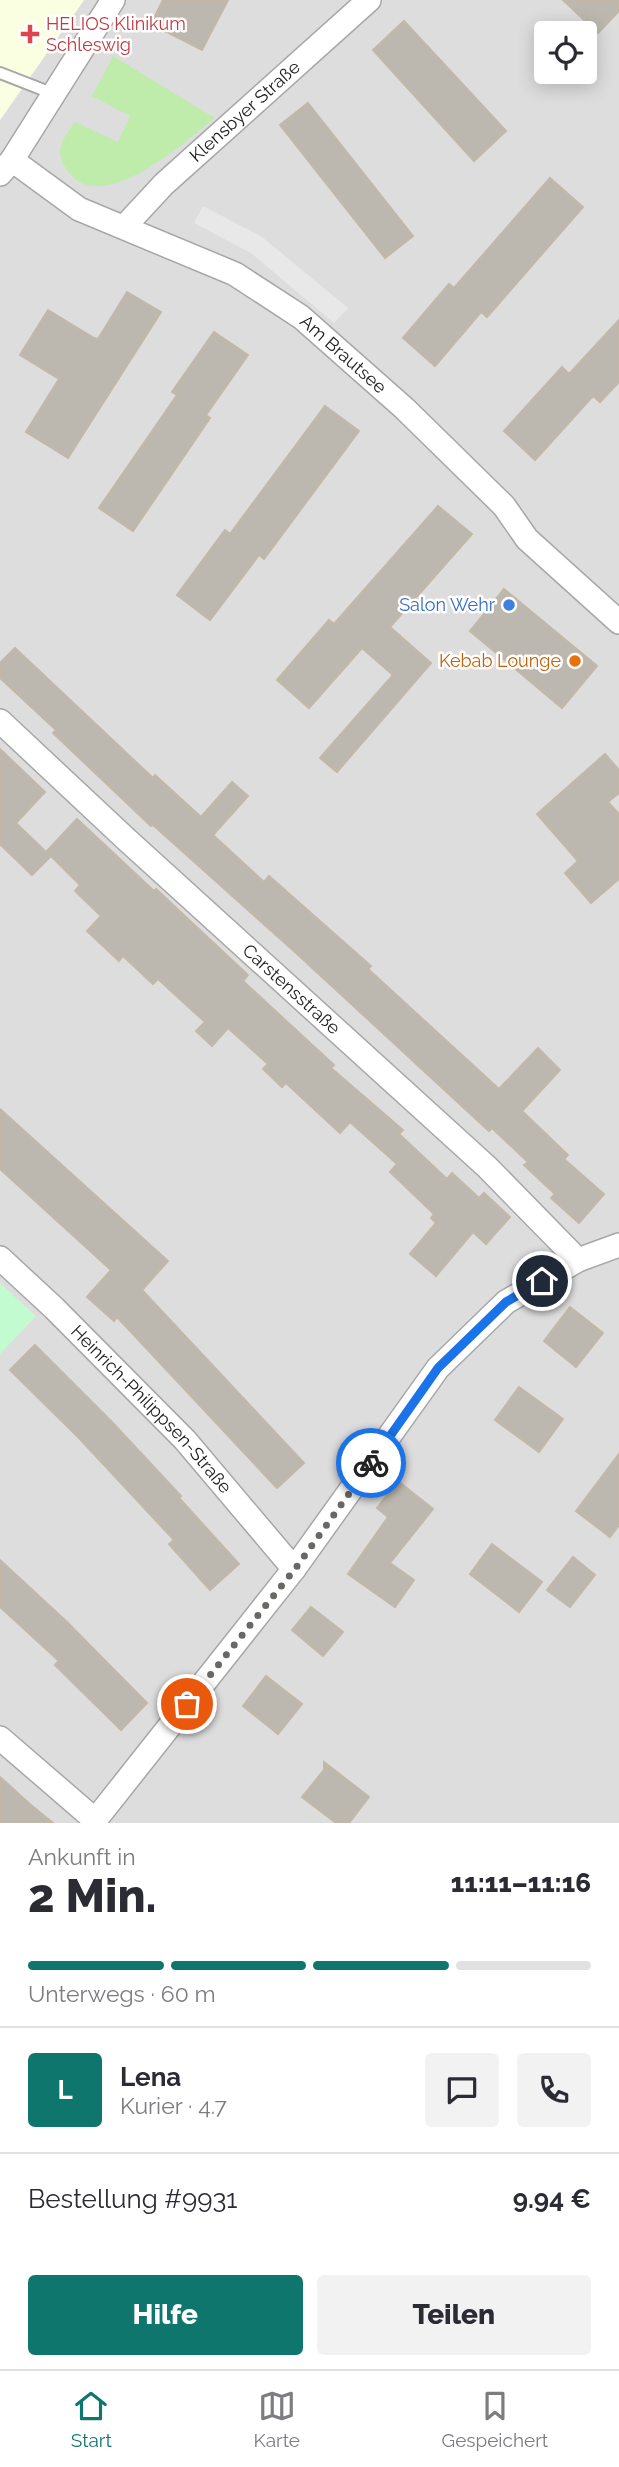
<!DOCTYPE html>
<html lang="de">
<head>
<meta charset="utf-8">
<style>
	:root { --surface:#fff; --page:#f2f2f3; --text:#2b2b33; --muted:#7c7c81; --line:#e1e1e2; --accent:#0f766e }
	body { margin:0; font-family:Raleway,sans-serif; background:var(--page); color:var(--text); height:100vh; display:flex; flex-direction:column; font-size:26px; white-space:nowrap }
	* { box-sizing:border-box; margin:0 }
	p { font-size:23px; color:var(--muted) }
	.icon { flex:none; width:38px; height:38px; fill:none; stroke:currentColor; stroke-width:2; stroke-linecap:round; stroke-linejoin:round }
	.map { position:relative; height:1823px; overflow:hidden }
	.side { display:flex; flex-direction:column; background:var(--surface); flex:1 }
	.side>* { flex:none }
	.tools { position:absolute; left:534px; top:21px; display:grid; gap:14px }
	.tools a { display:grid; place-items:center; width:63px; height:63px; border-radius:7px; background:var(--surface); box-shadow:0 4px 18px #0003; font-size:35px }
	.pin { position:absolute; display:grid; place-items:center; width:60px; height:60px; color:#fff; margin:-30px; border:4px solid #fff; border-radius:50%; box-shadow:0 2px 7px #0007 }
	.courier { position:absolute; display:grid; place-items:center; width:70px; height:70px; margin:-35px; border:5px solid #1a73e8; border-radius:50%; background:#fff; color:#222; box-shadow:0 2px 9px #0007 }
	.head em { font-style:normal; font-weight:800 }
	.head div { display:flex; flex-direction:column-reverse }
	.head { display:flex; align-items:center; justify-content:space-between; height:119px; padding:0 28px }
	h1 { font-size:46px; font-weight:800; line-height:52px }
	.bar { display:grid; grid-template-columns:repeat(4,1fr); gap:10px 7px; align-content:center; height:84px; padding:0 28px }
	.bar i { height:9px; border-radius:5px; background:var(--line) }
	.bar .active { background:var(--accent) }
	.bar p { grid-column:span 4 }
	.line { display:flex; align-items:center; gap:18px; padding:0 28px; border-top:2px solid var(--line) }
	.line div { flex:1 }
	.round { display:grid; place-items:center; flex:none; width:74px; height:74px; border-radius:7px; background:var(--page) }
	.button { display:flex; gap:14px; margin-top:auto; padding:14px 28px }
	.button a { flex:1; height:80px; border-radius:7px; background:var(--accent); color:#fff; font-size:28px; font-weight:800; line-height:80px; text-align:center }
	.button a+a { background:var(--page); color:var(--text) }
	.tab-bar { display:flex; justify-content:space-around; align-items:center; height:98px; border-top:2px solid var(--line); background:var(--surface); font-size:19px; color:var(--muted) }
	.tab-bar a { display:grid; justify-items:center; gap:4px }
	.tab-bar .active { color:var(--accent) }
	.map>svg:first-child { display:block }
	.residential { fill:#dedddd; fill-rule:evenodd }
	.education { fill:#f9ffe0 }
	.grass { fill:#bfebab }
	.park { fill:#c3fbd1 }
	.parking { fill:#e8e8e8 }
	.building { fill:#bdb8af; stroke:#c3b8a8; stroke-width:2 }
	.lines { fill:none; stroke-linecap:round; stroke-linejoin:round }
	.lane-casing { stroke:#a7a7a7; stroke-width:14 }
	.street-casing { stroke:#a7a7a7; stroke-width:26 }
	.lane { stroke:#fff; stroke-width:10 }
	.street { stroke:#fff; stroke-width:23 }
	.done { stroke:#696865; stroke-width:7; stroke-dasharray:0 12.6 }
	.route { stroke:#1a73e8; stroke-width:9 }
	.health-dot { fill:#e0444e; stroke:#fff; stroke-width:2.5 }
	.shop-dot { fill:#3f7fe0; stroke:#fff; stroke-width:2.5 }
	.food-dot { fill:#e8710a; stroke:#fff; stroke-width:2.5 }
	.labels { text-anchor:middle; stroke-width:5; stroke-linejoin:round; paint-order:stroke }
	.health-label { font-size:18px; fill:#be3a42; stroke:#fff; text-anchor:start }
	.street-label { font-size:18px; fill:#202020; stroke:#fff }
	.shop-label { font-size:18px; fill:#366cbe; stroke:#fff; text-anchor:end }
	.food-label { font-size:18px; fill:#c56008; stroke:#fff; text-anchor:end }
</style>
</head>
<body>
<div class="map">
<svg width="619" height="1823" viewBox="0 0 619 1823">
	<rect width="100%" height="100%" fill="#f0efe6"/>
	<path class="residential" d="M84,0H619V1823H0V120ZM546,33H584V72H546Z"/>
	<polygon class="education" points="0,0 84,0 0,120"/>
	<path class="grass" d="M113,56L215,118C186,141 100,220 67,170C53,150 63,139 75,122L118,142L130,116L92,96Z"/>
	<polygon class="park" points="0,1283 36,1316 0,1354"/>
	<polygon class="parking" points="203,206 262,237 348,308 334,323 251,253 194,223"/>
	<g class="building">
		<polygon points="163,0 228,0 202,50 151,24"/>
		<polygon points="563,0 619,0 619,11 598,33"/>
		<polygon points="404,21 506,131 474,161 373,50"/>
		<polygon points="308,103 413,236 385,258 280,125"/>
		<polygon points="550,178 583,207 487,317 481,312 435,366 403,338 449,284 454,288"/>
		<polygon points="127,292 161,312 68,458 26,432 59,379 20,355 48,310 94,338 98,339"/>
		<polygon points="619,320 619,382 600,402 593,396 535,460 504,431 562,367 569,374"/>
		<polygon points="214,332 248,355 206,415 210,418 133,531 99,508 177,395 172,392"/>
		<polygon points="325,406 359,431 264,559 259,555 210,620 177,595 225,530 230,534"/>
		<polygon points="438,506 472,534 390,627 431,663 337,772 320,758 393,675 362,648 309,708 277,680 329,620 334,624"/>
		<polygon points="504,589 597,666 562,708 470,631"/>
		<polygon points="15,648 153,778 155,775 201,817 232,782 248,796 213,835 264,882 269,876 371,966 368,969 499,1089 538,1048 560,1070 522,1111 568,1155 564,1159 604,1194 579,1223 551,1198 555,1194 524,1165 528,1162 492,1128 489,1131 295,952 153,825 151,826 53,733 56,730 0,678 0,663"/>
		<polygon points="0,749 45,792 16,823 46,852 77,819 154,891 156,889 248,975 243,981 334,1065 331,1068 403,1130 399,1134 447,1179 452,1173 479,1198 484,1193 510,1217 486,1244 473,1232 436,1276 410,1254 436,1223 431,1218 434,1214 390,1172 397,1164 350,1122 340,1133 286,1083 282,1087 263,1069 268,1064 228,1028 212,1046 196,1031 205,1022 183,1002 158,979 153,984 123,956 119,961 87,931 101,916 75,891 80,885 51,856 32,875 0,844"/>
		<polygon points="605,754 619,770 619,793 608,802 619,814 619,879 591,903 565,873 578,861 537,814"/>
		<polygon points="0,1109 168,1261 142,1290 304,1463 277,1488 117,1317 114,1321 87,1297 111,1270 0,1169"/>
		<polygon points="570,1307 603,1333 576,1367 544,1341"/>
		<polygon points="35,1345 111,1421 181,1496 179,1498 239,1564 210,1590 169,1544 174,1540 78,1437 10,1370"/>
		<polygon points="519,1387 563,1419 539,1452 495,1420"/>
		<polygon points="619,1454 619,1525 610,1537 576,1511"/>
		<polygon points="398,1481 433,1509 390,1563 414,1580 395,1607 348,1574 388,1517 377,1508"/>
		<polygon points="492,1544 542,1582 519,1612 470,1574"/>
		<polygon points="573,1557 595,1575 570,1607 547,1590"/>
		<polygon points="0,1560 67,1622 147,1703 121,1730 55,1665 59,1661 0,1607"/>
		<polygon points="311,1607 343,1632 323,1656 292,1630"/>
		<polygon points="266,1676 302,1704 278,1734 243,1706"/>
		<polygon points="324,1762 369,1797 349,1823 336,1823 302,1797 324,1770"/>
		<polygon points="0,1777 31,1805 53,1823 0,1823"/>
	</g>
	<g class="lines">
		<g class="lane-casing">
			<polyline id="lane" points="0,73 54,94"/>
		</g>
		<g class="street-casing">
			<g id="street">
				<path id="s1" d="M12,160L79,209L235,274L301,317L404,408L504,506L527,539L619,622"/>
				<polyline points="0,174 12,160 113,0"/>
				<path id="s2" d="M125,226L164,184L369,0"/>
				<path id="s3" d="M0,721L126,839L487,1167L578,1260"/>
				<path id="s4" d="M0,1258L54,1308L185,1440L294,1569"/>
				<polyline points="0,1738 95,1820"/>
				<polyline points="93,1823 294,1569 438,1368 506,1302 578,1260 619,1245"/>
			</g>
		</g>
		<use href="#lane" class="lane"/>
		<use href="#street" class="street"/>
	</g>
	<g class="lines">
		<polyline class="done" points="187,1704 295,1569 371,1463"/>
		<polyline class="route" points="371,1463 438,1368 506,1302 542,1281"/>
	</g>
	<path class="health-dot" d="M26.5 23.5h7v7h7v7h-7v7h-7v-7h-7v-7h7z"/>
	<circle class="shop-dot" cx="509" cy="605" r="7"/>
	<circle class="food-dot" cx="575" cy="661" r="7"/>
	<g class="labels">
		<g class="health-label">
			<text x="46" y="30">HELIOS Klinikum<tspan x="46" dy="21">Schleswig</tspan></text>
		</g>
		<g class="street-label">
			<text dy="6" stroke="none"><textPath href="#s2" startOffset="166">Klensbyer Straße</textPath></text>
			<text dy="6" stroke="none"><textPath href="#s1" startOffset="387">Am Brautsee</textPath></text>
			<text dy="6" stroke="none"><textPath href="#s3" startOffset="396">Carstensstraße</textPath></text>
			<text dy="6" stroke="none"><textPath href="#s4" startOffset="214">Heinrich-Philippsen-Straße</textPath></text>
		</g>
		<g class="shop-label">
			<text x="495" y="611">Salon Wehr</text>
		</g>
		<g class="food-label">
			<text x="561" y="667">Kebab Lounge</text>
		</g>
	</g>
</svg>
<div class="tools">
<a><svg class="icon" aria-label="locate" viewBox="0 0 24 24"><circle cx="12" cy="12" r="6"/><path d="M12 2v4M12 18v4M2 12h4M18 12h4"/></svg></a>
</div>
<div class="pin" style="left:187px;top:1704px;background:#ea580c"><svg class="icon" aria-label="bag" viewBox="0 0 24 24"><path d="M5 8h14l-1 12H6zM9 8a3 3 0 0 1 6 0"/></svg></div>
<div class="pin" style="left:542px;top:1281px;background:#1f2937"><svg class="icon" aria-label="home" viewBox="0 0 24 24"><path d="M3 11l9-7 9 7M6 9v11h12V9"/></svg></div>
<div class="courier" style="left:371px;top:1463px"><svg class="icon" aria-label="bike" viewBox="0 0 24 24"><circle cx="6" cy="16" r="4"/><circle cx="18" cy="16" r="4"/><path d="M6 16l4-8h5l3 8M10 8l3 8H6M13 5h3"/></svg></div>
</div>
<section class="side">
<div class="head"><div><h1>2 Min.</h1><p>Ankunft in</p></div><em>11:11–11:16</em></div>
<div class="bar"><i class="active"></i><i class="active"></i><i class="active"></i><i></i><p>Unterwegs · 60 m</p></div>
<div class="line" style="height:126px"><b class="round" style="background:var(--accent);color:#fff">L</b><div><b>Lena</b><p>Kurier · 4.7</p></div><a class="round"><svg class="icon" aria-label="chat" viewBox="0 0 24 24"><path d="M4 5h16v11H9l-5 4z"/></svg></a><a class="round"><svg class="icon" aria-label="phone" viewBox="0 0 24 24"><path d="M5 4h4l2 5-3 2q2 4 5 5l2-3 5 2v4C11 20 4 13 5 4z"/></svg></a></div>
<div class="line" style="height:91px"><div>Bestellung #9931</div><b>9.94 €</b></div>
<div class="button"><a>Hilfe</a><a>Teilen</a></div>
</section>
<nav class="tab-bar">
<a class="active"><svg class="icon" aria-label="home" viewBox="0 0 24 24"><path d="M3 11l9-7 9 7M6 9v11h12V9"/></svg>Start</a>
<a><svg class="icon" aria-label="map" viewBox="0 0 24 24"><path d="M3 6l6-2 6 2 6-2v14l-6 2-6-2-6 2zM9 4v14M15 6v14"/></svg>Karte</a>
<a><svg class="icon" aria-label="saved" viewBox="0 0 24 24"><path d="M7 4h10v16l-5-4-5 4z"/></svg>Gespeichert</a>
</nav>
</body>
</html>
